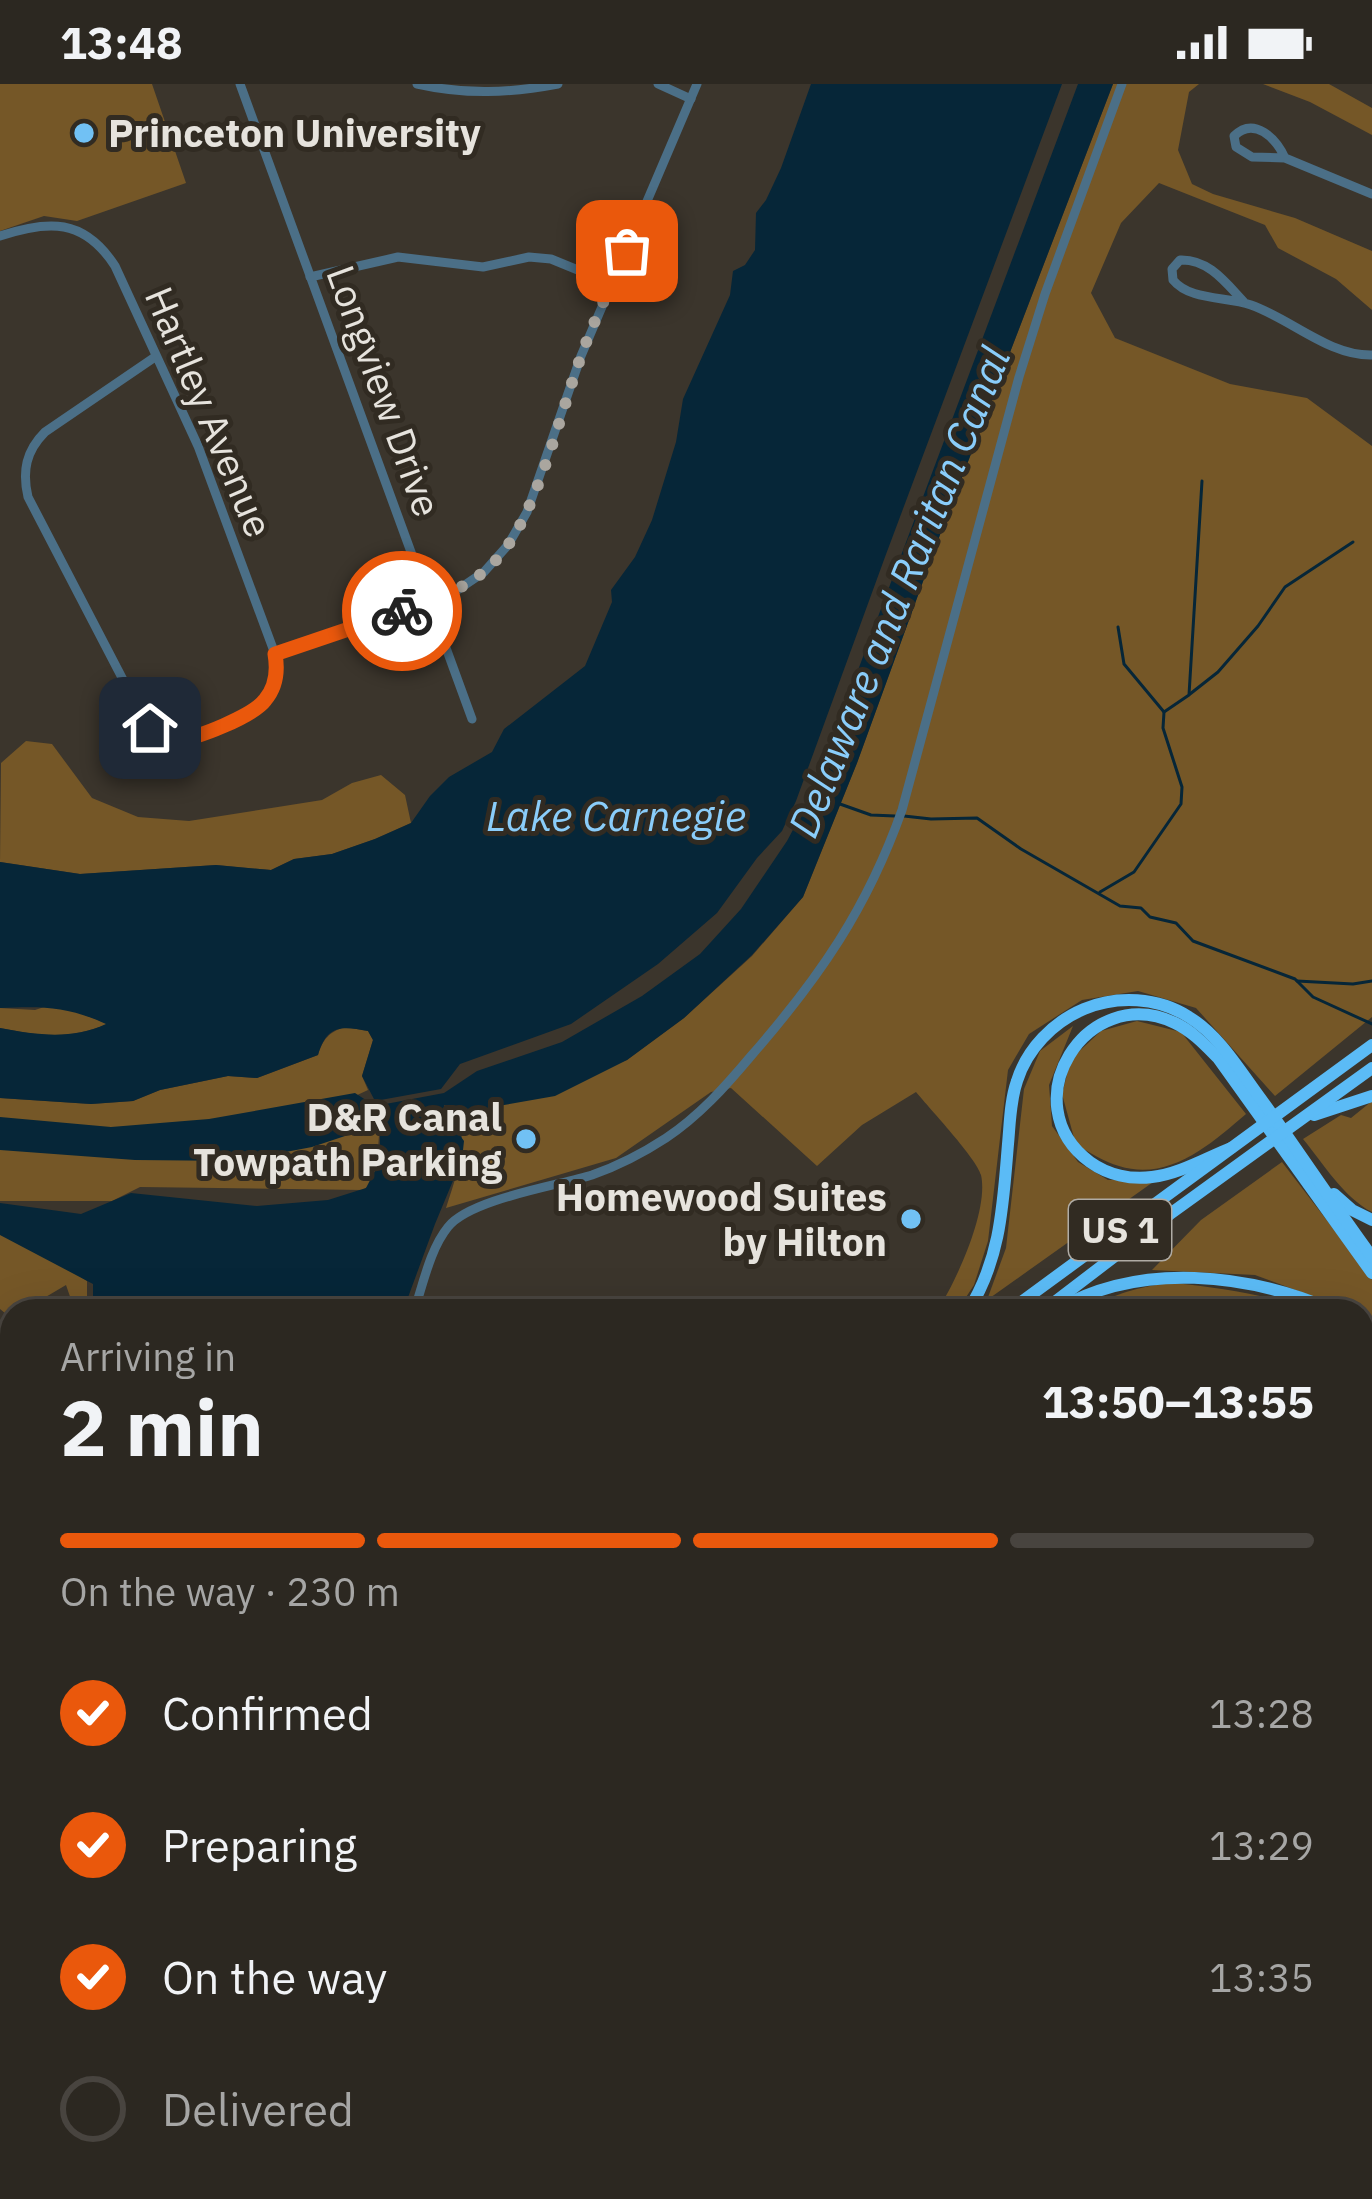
<!DOCTYPE html>
<html lang="en">
<head>
<meta charset="utf-8">
<style>
	:root { --surface:#2c2821; --page:#34302a; --text:#f1f3f6; --muted:#a6a6a5; --line:#48443f; --accent:#ea580c }
	body { margin:0; font-family:"IBM Plex Sans",sans-serif; background:var(--page); color:var(--text); height:100vh; display:flex; flex-direction:column; font-size:45px; white-space:nowrap }
	* { box-sizing:border-box; margin:0 }
	p { font-size:39px; color:var(--muted) }
	.icon { flex:none; width:66px; height:66px; fill:none; stroke:currentColor; stroke-width:2; stroke-linecap:round; stroke-linejoin:round }
	.map { position:relative; flex:1; overflow:hidden }
	.side { position:absolute; left:0px; top:1215px; width:1374px; height:900px; display:flex; flex-direction:column; background:var(--surface); border-radius:36px 36px 0 0; box-shadow:0 12px 48px #0002,0 0 0 3px var(--line) }
	.side>* { flex:none }
	.pin { position:absolute; display:grid; place-items:center; width:102px; height:102px; color:#fff; margin:-51px; border-radius:24px; box-shadow:0 6px 18px #0006 }
	.courier { position:absolute; display:grid; place-items:center; width:120px; height:120px; margin:-60px; border:9px solid #ea580c; border-radius:50%; background:#fff; color:#222; box-shadow:0 3px 15px #0007 }
	.head em { font-style:normal; font-weight:700 }
	.head div { display:flex; flex-direction:column-reverse }
	.head { display:flex; align-items:center; justify-content:space-between; height:204px; padding:0 60px }
	h1 { font-size:78px; font-weight:700; line-height:90px }
	.bar { display:grid; grid-template-columns:repeat(4,1fr); gap:18px 12px; align-content:center; height:144px; padding:0 60px }
	.bar i { height:15px; border-radius:9px; background:var(--line) }
	.bar .current { background:var(--accent) }
	.bar p { grid-column:span 4 }
	ol { padding:0 60px; list-style:none }
	li { display:flex; align-items:center; gap:36px; height:132px }
	li p { margin-inline-start:auto }
	li .icon { padding:12px; border-radius:50%; background:var(--accent); color:#fff; stroke-width:4 }
	li:last-child { color:var(--muted) }
	li i { width:66px; height:66px; border:6px solid var(--line); border-radius:50% }
	.status { display:flex; justify-content:space-between; align-items:center; height:84px; padding:0 60px; background:var(--surface); direction:ltr }
	.status svg { height:33px; fill:currentColor }
	.map>svg:first-child { display:block }
	.built { fill:#443b2c }
	.green { fill:#755727 }
	.water { fill:#062638 }
	.lines { fill:none; stroke-linecap:round; stroke-linejoin:round }
	.stream { stroke:#062638; stroke-width:3 }
	.minor { stroke:#4b6f87; stroke-width:9 }
	.highway { stroke:#5bbbf6; stroke-width:12 }
	.done { stroke:#aaa69f; stroke-width:12; stroke-dasharray:0 21.6 }
	.route { stroke:#ea580c; stroke-width:15 }
	.poi-dot { fill:#71c1f4; stroke:#312b22; stroke-width:4.5 }
	.labels { text-anchor:middle; stroke-width:10; stroke-linejoin:round; paint-order:stroke }
	.shield { fill:#312b22; stroke:#b0aca5; stroke-width:3 }
	.shield-label { font-size:36px; font-weight:bold; fill:#e6e3dd }
	.poi-label { font-size:39px; font-weight:bold; fill:#e6e3dd; stroke:#312b22; text-anchor:end }
	.street-label { font-size:39px; fill:#e6e3dd; stroke:#312b22 }
	.water-label { font-size:42px; font-style:italic; fill:#8acdfa; stroke:#312b22 }
</style>
</head>
<body>
<div class="status"><b>13:48</b><svg viewBox="0 0 49 12"><path d="M0 12V9h3v3zM5 12V6h3v6zM10 12V3h3v9zM15 12V0h3v12zM26 1h20v11H26zM47 4h2v5h-2z"/></svg></div>
<div class="map">
<svg width="1372" height="2115" viewBox="0 0 1372 2115">
	<rect width="100%" height="100%" fill="#3b352c"/>
	<polygon class="built" points="1362,1509 1372,1514 1372,1774 1362,1781"/>
	<g class="green">
		<polygon points="0,0 152,0 186,99 77,137 44,132 0,147"/>
		<path d="M1113,0H1199L1189,8L1178,66L1192,100L1213,110L1295,134L1372,167V226L1336,195L1278,164L1265,141L1159,99L1121,139L1091,209L1115,254L1230,300L1307,314L1372,362V933L1275,1012L1196,924L1138,907L1082,916L1029,950L1008,986L988,1157L974,1201L957,1227H937C956,1198 989,1126 981,1091C977,1075 930,1025 916,1008L862,1041L817,1082L731,1004L711,1008L616,1074L446,1124C456,1092 466,1068 460,1035L475,1026L492,1023L627,976L684,934L752,872L803,813L857,679L941,448Z"/>
		<polygon points="1263,0 1329,0 1372,24 1372,51 1310,18"/>
		<polygon points="26,657 52,660 92,714 138,733 189,737 322,716 352,699 381,691 405,711 411,739 375,755 332,770 294,775 271,786 216,781 80,790 0,778 1,679"/>
		<path d="M47,922L70,925L108,940C67,956 42,952 0,944V924L35,926Z"/>
		<path d="M1137,937L1181,948L1246,1030C1211,1060 1169,1098 1119,1082C1104,1078 1090,1068 1076,1061L1062,1010L1071,975L1101,947Z"/>
		<polygon points="1073,942 1049,1001 1052,1042 1078,1078 1108,1096 1156,1096 987,1216 1006,1164 1024,1005 1040,967"/>
		<path d="M345,943L368,947L373,956L362,992L368,1006L353,1013L358,1045L380,1036L376,1096L363,1106L140,1103L112,1117H0V1014L91,1020L133,1017L160,1006L228,992L257,994L318,971C323,955 329,948 345,943Z"/>
		<path d="M1372,1017V1128C1344,1114 1323,1079 1303,1055L1341,1031L1351,1034Z"/>
		<polygon points="1282,1078 1372,1195 1372,1235 1362,1231 1362,1227 1352,1227 1255,1191 1152,1186 1201,1136"/>
		<polygon points="0,1141 87,1197 87,1227 75,1227 66,1201 22,1227 12,1227 11,1234 0,1225"/>
		<path d="M1173,1199C1223,1204 1267,1211 1314,1227H1258L1254,1224L1178,1215L1159,1227H1084C1114,1210 1139,1202 1173,1199Z"/>
		<polygon points="0,1461 12,1483 12,1773 0,1782"/>
		<polygon points="12,2003 12,2103 318,2103 318,2115 0,2115 0,2014"/>
		<polygon points="338,2103 524,2103 531,2115 341,2115"/>
		<polygon points="743,2103 1016,2103 1012,2115 754,2115"/>
	</g>
	<g class="water">
		<path d="M811,0H1062L885,473L796,717L782,747L757,774L717,829L658,880L571,940L460,980L441,1005L375,1017L362,992L373,956L368,947C341,942 327,941 318,971L257,994L228,992L160,1006L133,1017L91,1020L0,1014V944C37,951 72,956 106,940C67,922 42,922 0,924V778L80,790L216,781L271,786L294,775L332,770L375,755L411,739L430,712L449,693L492,668L504,645L585,582L612,518L611,506L635,473L652,436L676,358L683,315L730,211L733,187L745,181L755,166L756,129L766,116L781,84Z"/>
		<polygon points="1078,0 1113,0 941,448 857,679 803,813 752,871 684,934 627,976 555,1012 475,1026 444,1021 445,1031 464,1057 462,1075 435,1140 403,1227 93,1227 93,1200 0,1151 0,1119 81,1130 131,1109 257,1122 328,1116 366,1104 380,1077 380,1034 376,1033 351,1050 312,1063 238,1077 135,1076 0,1066 0,1033 111,1043 209,1035 355,1009 375,1022 444,1009 477,987 562,958 642,912 700,870 741,825 787,757 810,714"/>
	</g>
	<g class="lines">
		<g class="stream">
			<polyline points="1118,543 1124,580 1164,628"/>
			<polyline points="1190,610 1218,588 1258,542 1285,503 1353,458"/>
			<polyline points="840,720 871,731 895,732"/>
			<polyline points="904,732 931,735 977,734 1021,765 1120,822 1141,824 1150,833 1176,839 1193,857 1295,895 1313,913 1372,940"/>
			<polyline points="1100,808 1134,788 1181,720 1182,703 1163,644 1164,628 1189,611 1202,397"/>
			<polyline points="1297,897 1353,900 1372,897"/>
		</g>
		<g class="minor">
			<polyline points="240,0 472,635"/>
			<path d="M417,0C466,11 510,9 558,0"/>
			<polyline points="658,0 691,15"/>
			<path d="M1285,74C1276,54 1254,32 1234,52L1236,63L1252,73L1285,74L1372,110"/>
			<path d="M0,152C48,136 84,134 115,182L198,362L275,570C284,629 231,637 188,654C170,656 156,651 144,636L28,413C22,387 26,367 45,348L155,273"/>
			<polyline points="310,193 398,173 483,183 529,173 551,175 612,200"/>
			<path d="M1244,218C1226,199 1209,175 1180,176L1172,185L1173,196C1190,217 1227,212 1251,221C1291,235 1329,272 1372,271"/>
			<polyline points="275,570 453,509 484,488 508,461 527,428 581,272 697,0"/>
			<path d="M414,1227C423,1201 430,1165 448,1143C470,1115 557,1102 592,1091C618,1082 643,1069 666,1054C699,1032 725,1003 751,972C819,894 867,825 902,726L1019,293L1045,210L1122,0"/>
			<polyline points="0,1445 12,1466"/>
			<polyline points="0,1603 12,1594"/>
			<polyline points="329,2103 330,2115"/>
			<polyline points="1161,2103 1178,2115"/>
		</g>
		<g class="highway">
			<polyline points="1314,1031 1372,1012"/>
			<path d="M1231,1064C1206,1074 1179,1090 1152,1093C1131,1096 1108,1091 1090,1078C1011,1020 1086,897 1175,939C1192,947 1205,961 1218,974L1372,1189"/>
			<polyline points="1334,1110 1352,1126 1372,1136"/>
			<path d="M1056,1226C1140,1177 1248,1189 1335,1227"/>
			<path d="M968,1227C1001,1175 1003,1120 1008,1060C1010,1039 1010,1017 1017,997C1027,965 1053,938 1084,925C1117,911 1158,913 1189,933C1220,952 1240,987 1261,1015C1299,1068 1334,1121 1372,1173"/>
			<polyline points="1009,1227 1372,961"/>
			<polyline points="1043,1227 1170,1130 1372,984"/>
			<polyline points="1362,1240 1372,1245"/>
			<polyline points="0,1960 12,1952"/>
			<polyline points="0,1981 12,1972"/>
		</g>
	</g>
	<g class="lines">
		<path class="done" d="M402,527C438,515 472,503 498,474C536,432 559,334 579,278C592,240 610,204 627,167"/>
		<path class="route" d="M150,644C158,650 166,654 177,655C196,656 254,631 265,616C276,603 278,587 275,570L402,527"/>
	</g>
	<g class="poi-dot">
		<circle cx="84" cy="49" r="12"/>
		<circle cx="526" cy="1055" r="12"/>
		<circle cx="911" cy="1135" r="12"/>
	</g>
	<g class="labels">
		<rect class="shield" x="1069" y="1116" width="102" height="60" rx="9"/>
		<g class="shield-label">
			<text x="1120" y="1159">US 1</text>
		</g>
		<g class="poi-label">
			<text x="108" y="63" text-anchor="start">Princeton University</text>
			<text x="502" y="1047">D&amp;R Canal<tspan x="502" dy="45">Towpath Parking</tspan></text>
			<text x="887" y="1127">Homewood Suites<tspan x="887" dy="45">by Hilton</tspan></text>
		</g>
		<g class="street-label">
			<text transform="translate(384 307) rotate(70)" y="14">Longview Drive</text>
			<text transform="translate(209 328) rotate(67)" y="14">Hartley Avenue</text>
		</g>
		<g class="water-label">
			<text transform="translate(899 508) rotate(-68)" y="15">Delaware and Raritan Canal</text>
			<text x="616" y="747">Lake Carnegie</text>
		</g>
	</g>
</svg>
<div class="pin" style="left:627px;top:167px;background:#ea580c"><svg class="icon" aria-label="bag" viewBox="0 0 24 24"><path d="M5 8h14l-1 12H6zM9 8a3 3 0 0 1 6 0"/></svg></div>
<div class="pin" style="left:150px;top:644px;background:#1f2937"><svg class="icon" aria-label="home" viewBox="0 0 24 24"><path d="M3 11l9-7 9 7M6 9v11h12V9"/></svg></div>
<div class="courier" style="left:402px;top:527px"><svg class="icon" aria-label="bike" viewBox="0 0 24 24"><circle cx="6" cy="16" r="4"/><circle cx="18" cy="16" r="4"/><path d="M6 16l4-8h5l3 8M10 8l3 8H6M13 5h3"/></svg></div>
<section class="side">
<div class="head"><div><h1>2 min</h1><p>Arriving in</p></div><em>13:50–13:55</em></div>
<div class="bar"><i class="current"></i><i class="current"></i><i class="current"></i><i></i><p>On the way · 230 m</p></div>
<ol>
<li><svg class="icon" aria-label="check" viewBox="0 0 24 24"><path d="M5 12l5 5 9-10"/></svg>Confirmed<p>13:28</p></li>
<li><svg class="icon" aria-label="check" viewBox="0 0 24 24"><path d="M5 12l5 5 9-10"/></svg>Preparing<p>13:29</p></li>
<li><svg class="icon" aria-label="check" viewBox="0 0 24 24"><path d="M5 12l5 5 9-10"/></svg>On the way<p>13:35</p></li>
<li><i></i>Delivered</li>
</ol>
</section>
</div>
</body>
</html>
